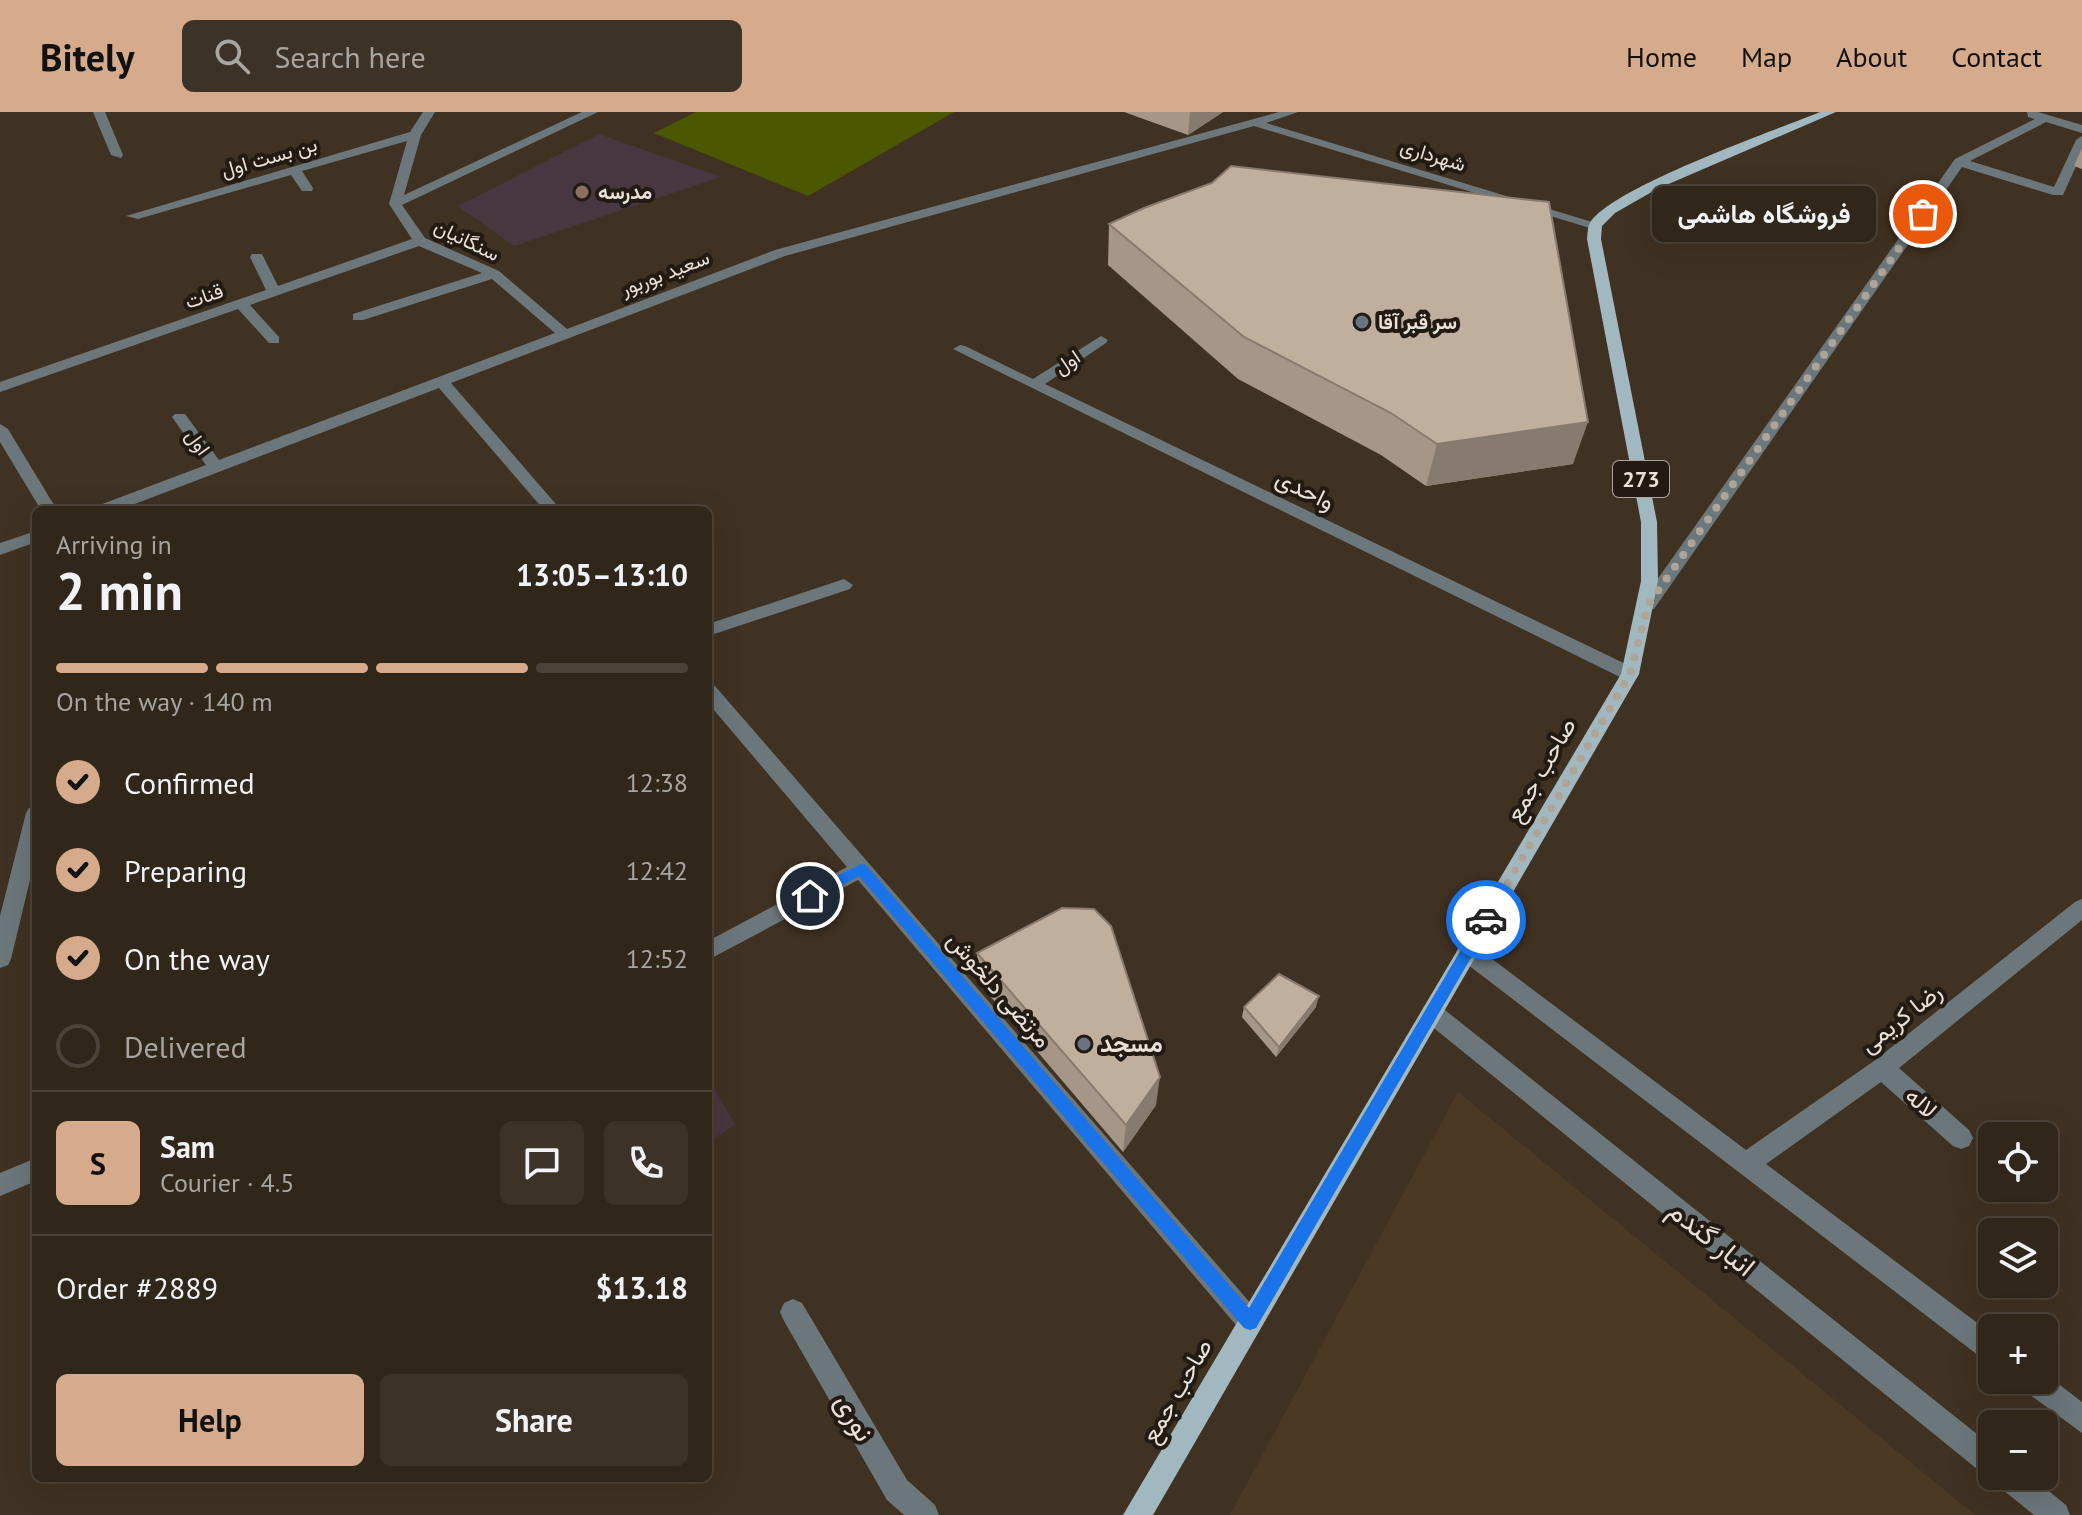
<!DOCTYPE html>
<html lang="en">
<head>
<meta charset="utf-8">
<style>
	:root { --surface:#30261a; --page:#3c3227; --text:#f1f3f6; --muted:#a8a5a2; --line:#4b4339; --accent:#d6ab8b }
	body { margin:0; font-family:"PT Sans",Vazirmatn,sans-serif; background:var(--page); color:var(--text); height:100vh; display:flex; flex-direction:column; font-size:30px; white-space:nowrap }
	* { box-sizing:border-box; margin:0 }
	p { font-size:26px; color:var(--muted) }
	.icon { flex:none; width:44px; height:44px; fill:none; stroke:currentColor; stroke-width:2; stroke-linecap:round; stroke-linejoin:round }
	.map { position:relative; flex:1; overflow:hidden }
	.sheet { position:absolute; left:32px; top:394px; width:680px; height:976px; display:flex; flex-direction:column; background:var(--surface); border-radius:12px; box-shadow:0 8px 32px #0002,0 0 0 2px var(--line) }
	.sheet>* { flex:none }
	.controls { position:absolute; left:1978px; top:1010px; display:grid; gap:16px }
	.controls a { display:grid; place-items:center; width:80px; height:80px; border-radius:12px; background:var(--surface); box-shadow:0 8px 32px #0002,0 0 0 2px var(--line); font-size:40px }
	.pin { position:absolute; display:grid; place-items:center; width:68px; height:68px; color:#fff; margin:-34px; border:4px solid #fff; border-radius:50%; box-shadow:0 2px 8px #0007 }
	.courier { position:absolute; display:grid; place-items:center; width:80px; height:80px; margin:-40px; border:6px solid #1a73e8; border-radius:50%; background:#fff; color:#222; box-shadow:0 2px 10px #0007 }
	.bubble { position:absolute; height:56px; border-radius:12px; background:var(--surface); box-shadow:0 8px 32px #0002,0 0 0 2px var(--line); font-size:26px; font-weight:700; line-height:56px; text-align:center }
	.head em { font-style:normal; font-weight:700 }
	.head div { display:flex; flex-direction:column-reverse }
	.head { display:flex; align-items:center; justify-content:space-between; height:136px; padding:0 24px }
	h1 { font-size:52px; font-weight:700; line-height:60px }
	.bar { display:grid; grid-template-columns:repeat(4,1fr); gap:12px 8px; align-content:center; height:96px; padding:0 24px }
	.bar i { height:10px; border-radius:6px; background:var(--line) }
	.bar .on { background:var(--accent) }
	.bar p { grid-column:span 4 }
	.line { display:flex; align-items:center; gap:20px; padding:0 24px; border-top:2px solid var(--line) }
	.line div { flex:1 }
	.round { display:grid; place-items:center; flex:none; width:84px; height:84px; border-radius:12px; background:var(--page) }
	ol { padding:0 24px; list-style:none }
	li { display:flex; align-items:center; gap:24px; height:88px }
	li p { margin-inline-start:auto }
	li .icon { padding:8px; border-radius:50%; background:var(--accent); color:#111; stroke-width:4 }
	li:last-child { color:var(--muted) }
	li i { width:44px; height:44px; border:4px solid var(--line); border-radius:50% }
	.action { display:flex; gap:16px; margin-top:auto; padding:16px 24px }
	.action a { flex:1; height:92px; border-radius:12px; background:var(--accent); color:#111; font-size:32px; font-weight:700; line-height:92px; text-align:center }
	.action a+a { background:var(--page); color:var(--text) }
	header { display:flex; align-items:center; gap:48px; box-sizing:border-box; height:112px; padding:0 40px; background:var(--accent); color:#111 }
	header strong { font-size:38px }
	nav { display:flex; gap:44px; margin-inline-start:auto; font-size:28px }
	.search { width:560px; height:72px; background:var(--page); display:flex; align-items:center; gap:20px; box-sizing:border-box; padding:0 28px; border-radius:12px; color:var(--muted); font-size:30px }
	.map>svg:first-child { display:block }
	.built { fill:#4b3923 }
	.education { fill:#483640 }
	.green { fill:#4c5800 }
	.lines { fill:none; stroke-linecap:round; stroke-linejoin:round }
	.minor { fill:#6c777b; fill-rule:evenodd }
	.major { fill:#a1b8c0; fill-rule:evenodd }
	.wall { fill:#a69687 }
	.shaded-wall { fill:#877a6e }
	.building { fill:#c1af9d; stroke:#877a6e; stroke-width:2 }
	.route { fill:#1a73e8 }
	.done { stroke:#aea498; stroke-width:8; stroke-dasharray:0 14.4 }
	.education-dot { fill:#8d6e63; stroke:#211b14; stroke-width:3 }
	.worship-dot { fill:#6b7280; stroke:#211b14; stroke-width:3 }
	.labels { text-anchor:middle; stroke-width:8; stroke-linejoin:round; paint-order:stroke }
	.far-street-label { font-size:20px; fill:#eae1d8; stroke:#211b14 }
	.far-poi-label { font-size:20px; font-weight:bold; fill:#eae1d8; stroke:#211b14; text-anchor:start }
	.shield { fill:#211b14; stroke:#aea69d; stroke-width:2 }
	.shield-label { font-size:22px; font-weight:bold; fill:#eae1d8 }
	.street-label { font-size:24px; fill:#eae1d8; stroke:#211b14 }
	.poi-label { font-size:24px; font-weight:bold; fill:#eae1d8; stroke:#211b14; text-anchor:start }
	.near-street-label { font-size:28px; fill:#eae1d8; stroke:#211b14 }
</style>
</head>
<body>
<header>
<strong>Bitely</strong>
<div class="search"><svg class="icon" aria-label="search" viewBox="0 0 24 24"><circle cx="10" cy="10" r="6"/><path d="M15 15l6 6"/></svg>Search here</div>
<nav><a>Home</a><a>Map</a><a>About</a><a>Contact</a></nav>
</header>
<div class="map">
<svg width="2082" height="1403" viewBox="0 0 2082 1403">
	<rect width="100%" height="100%" fill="#403222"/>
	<polygon class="built" points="1458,980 1975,1403 1230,1403"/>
	<g class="education">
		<polygon points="599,22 721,65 514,134 458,94"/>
		<polygon points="708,965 735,1013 708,1030"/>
	</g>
	<polygon class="green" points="696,0 954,0 808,84 654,21"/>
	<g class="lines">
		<g class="minor">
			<polygon points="93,0 105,0 123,43 121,46 111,43"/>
			<polygon points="423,0 435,0 421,23 404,83 582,0 598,0 402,93 425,126 499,159 567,217 775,138 1279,0 1298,0 1266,11 1602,113 1590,116 1254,14 785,144 451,271 561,398 544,398 439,276 119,398 95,398 97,394 206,353 172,305 175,302 185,302 219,348 555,221 492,167 363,208 353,208 353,202 482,161 419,134 250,193 279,225 279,231 269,231 238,197 0,280 0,270 266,178 250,145 252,142 262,142 278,174 412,127 389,92 407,29 302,59 313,76 312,79 302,79 291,63 138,107 126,104 410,20"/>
			<polygon points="2027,0 2038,0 2082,13 2082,21 2046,10 1970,49 2054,75 2076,28 2082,24 2082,41 2063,83 2053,83 1962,55 1654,497 1642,497 1639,493 1642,489 1955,47 2035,7 2028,5"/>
			<polygon points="1101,224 1108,228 1106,231 1045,272 1636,557 1639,562 1636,567 1624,567 953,237 960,233 965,234 1033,267"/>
			<polygon points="0,312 8,317 57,398 41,398 0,330"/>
			<polygon points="36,419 36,430 0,443 0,431"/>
			<polygon points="844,467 853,473 850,477 708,524 708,512"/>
			<polygon points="708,572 715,574 1259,1201 1263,1210 1259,1219 1250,1223 1241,1219 858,768 708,848 708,829 847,755 708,591"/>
			<polygon points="36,693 36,743 11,847 8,853 0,856 0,804 26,701 29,696"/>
			<polygon points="2082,787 2082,808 1899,956 1969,1018 1973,1026 1969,1034 1961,1037 1953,1034 1881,970 1766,1052 1992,1222 1992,1251 1983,1247 1459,846 1456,840 1459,834 1467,831 1475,834 1746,1038 1874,949 2075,790"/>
			<polygon points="1432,891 1440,894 1992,1334 1994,1364 1982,1361 1424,908 1421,901 1424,894"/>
			<polygon points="36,1046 36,1069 0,1084 0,1061"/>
			<polygon points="793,1187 802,1191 907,1368 935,1393 939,1403 904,1403 887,1388 784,1209 780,1200 784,1191"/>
			<polygon points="2044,1261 2082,1290 2082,1321 2022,1277 2018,1268 2044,1268"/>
			<polygon points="1994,1364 2030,1364 2066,1393 2070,1403 2034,1403 1998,1374"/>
		</g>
		<path class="major" d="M1820,0H1836L1657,77L1615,101L1602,114L1601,127L1657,410L1658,469L1639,562L1153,1403H1123L1621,562L1641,469V410L1587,127C1588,121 1587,115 1591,109C1619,73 1771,20 1820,0Z"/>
	</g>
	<g class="wall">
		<polygon points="1124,0 1223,0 1188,23"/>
		<polygon points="2082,36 2082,57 2074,54"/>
		<polygon points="1109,112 1573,352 1426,374 1381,343 1238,267 1108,153"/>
		<polygon points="977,841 1156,993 1123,1040 979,871"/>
		<polygon points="1244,895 1316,895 1276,945 1242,905"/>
	</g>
	<g class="shaded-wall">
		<polygon points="1190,0 1223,0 1188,23"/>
		<polygon points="1588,310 1573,352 1426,374 1437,332"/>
		<polygon points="1319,884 1316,895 1276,945 1279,935"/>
		<polygon points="1160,965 1156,993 1123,1040 1126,1013"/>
	</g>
	<g class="building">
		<polygon points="1231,54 1549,90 1588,310 1437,332 1391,301 1244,225 1109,112 1144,96 1212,71"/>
		<polygon points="1062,796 1094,797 1111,814 1160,965 1126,1013 977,841"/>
		<polygon points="1279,862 1319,884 1279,935 1244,895"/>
	</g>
	<polygon class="route" points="861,752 866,753 1249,1196 1481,804 1491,804 1493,808 1256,1216 1250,1218 1244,1216 859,764 815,788 805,788 805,780"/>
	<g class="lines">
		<polyline class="done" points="1486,808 1630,562 1648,493 1923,102"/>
	</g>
	<circle class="education-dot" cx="582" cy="80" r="8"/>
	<g class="worship-dot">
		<circle cx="1362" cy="210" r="8"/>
		<circle cx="1084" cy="932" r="8"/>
	</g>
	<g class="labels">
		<g class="far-street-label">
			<text transform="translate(1433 43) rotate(17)" y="7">شهرداری</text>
			<text transform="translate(269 45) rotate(-16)" y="7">بن بست اول</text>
			<text transform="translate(467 128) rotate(26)" y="7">سنگانیان</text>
			<text transform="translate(665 161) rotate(-21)" y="7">سعید بوربور</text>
			<text transform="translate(204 184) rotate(-19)" y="7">قنات</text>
			<text transform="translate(1067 250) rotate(-34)" y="7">اول</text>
			<text transform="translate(198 330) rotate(54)" y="7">اول</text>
		</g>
		<g class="far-poi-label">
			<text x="598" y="87">مدرسه</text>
			<text x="1378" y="217">سر قبر آقا</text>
		</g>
		<rect class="shield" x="1613" y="349" width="56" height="36" rx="6"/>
		<g class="shield-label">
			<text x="1641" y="375">273</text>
		</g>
		<g class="street-label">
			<text transform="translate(1305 378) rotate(26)" y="8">واحدی</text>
			<text transform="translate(1541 658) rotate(-60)" y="8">صاحب جمع</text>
			<text transform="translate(999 878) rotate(49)" y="8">مرتضی دلخوش</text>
			<text transform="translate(1901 906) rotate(-38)" y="8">رضا کریمی</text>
			<text transform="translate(1921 991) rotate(42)" y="8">لاله</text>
			<text transform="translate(1177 1279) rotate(-60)" y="8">صاحب جمع</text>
		</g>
		<g class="poi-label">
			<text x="1100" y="940">مسجد</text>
		</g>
		<g class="near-street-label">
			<text transform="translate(1712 1126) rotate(39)" y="10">انبار گندم</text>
			<text transform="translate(855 1305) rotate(60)" y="10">نوری</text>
		</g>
	</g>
</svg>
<div class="controls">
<a><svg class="icon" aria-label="locate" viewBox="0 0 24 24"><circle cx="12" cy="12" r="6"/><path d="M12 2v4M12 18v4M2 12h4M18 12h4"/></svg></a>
<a><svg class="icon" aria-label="layers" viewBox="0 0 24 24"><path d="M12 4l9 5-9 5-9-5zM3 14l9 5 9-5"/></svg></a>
<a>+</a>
<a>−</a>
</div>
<div class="pin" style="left:1923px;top:102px;background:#ea580c"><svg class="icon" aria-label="bag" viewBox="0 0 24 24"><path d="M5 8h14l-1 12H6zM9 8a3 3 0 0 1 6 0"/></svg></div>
<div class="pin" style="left:810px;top:784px;background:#1f2937"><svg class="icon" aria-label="home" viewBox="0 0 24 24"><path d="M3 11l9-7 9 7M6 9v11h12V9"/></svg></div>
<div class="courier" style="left:1486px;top:808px"><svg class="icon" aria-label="car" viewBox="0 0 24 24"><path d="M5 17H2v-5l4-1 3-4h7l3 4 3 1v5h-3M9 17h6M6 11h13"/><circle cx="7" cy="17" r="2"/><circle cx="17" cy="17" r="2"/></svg></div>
<div class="bubble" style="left:1652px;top:74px;width:224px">فروشگاه هاشمی</div>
<section class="sheet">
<div class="head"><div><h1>2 min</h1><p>Arriving in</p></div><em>13:05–13:10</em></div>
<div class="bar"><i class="on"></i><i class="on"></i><i class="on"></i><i></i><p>On the way · 140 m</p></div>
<ol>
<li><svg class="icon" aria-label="check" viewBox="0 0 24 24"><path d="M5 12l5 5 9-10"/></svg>Confirmed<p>12:38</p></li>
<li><svg class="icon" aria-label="check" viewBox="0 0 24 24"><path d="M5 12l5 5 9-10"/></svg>Preparing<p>12:42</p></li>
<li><svg class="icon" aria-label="check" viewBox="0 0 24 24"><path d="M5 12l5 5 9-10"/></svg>On the way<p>12:52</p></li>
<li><i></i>Delivered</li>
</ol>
<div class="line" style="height:144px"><b class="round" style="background:var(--accent);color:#111">S</b><div><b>Sam</b><p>Courier · 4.5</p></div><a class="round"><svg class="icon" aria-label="chat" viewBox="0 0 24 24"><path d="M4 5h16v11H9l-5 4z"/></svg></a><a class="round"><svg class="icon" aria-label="phone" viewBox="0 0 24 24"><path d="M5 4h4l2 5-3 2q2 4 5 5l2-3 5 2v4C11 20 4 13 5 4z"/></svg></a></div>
<div class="line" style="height:104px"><div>Order #2889</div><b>$13.18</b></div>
<div class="action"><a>Help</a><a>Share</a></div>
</section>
</div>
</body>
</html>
